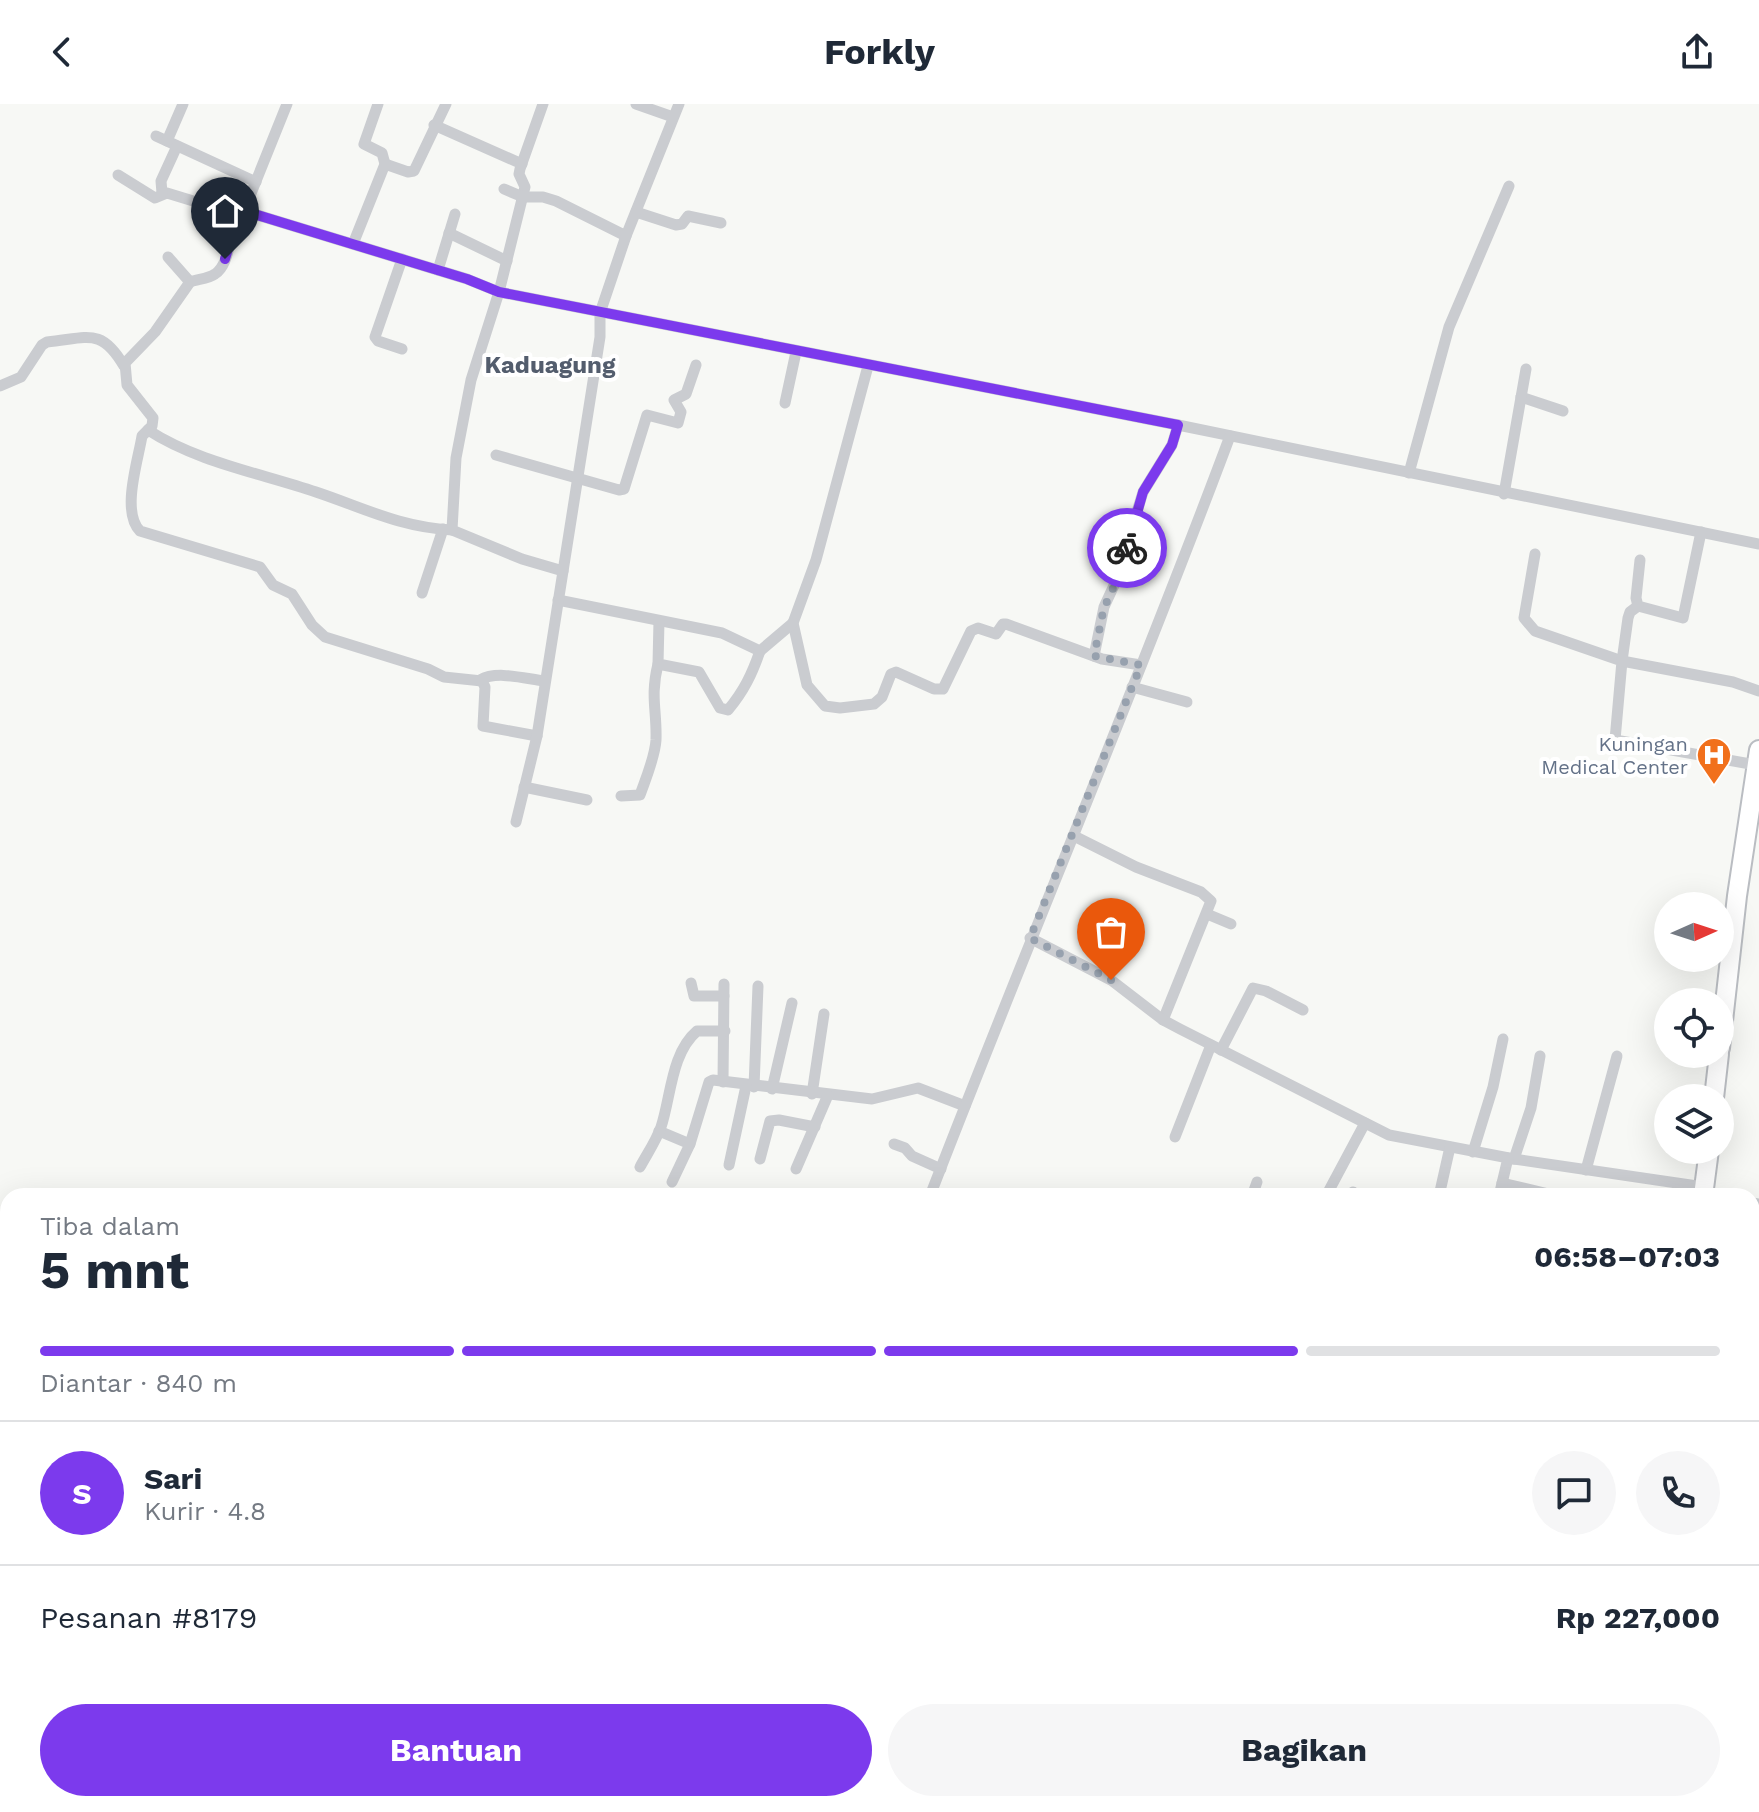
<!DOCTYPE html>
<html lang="id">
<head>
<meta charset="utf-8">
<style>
	:root { --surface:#fff; --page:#f6f6f7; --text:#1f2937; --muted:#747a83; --line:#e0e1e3; --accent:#7c3aed }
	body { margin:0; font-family:"Work Sans",sans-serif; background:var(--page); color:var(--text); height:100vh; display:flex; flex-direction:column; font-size:30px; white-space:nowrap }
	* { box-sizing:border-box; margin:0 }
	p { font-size:26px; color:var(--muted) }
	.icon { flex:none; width:44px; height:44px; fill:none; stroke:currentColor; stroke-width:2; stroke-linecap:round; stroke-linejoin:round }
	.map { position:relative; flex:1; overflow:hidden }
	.details { position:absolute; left:0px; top:1084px; width:1760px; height:624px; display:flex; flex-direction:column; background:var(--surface); border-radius:24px 24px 0 0; box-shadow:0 8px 32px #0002 }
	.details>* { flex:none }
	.needle { width:52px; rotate:87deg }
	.fabs { position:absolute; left:1654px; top:788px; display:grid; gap:16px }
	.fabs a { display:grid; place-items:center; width:80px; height:80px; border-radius:50%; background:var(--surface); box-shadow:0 8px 32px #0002; font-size:40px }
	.pin { position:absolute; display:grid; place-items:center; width:68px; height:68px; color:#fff; margin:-82px -34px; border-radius:50% 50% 50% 0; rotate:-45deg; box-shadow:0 0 8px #0007 }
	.pin .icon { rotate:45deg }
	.courier { position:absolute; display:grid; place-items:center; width:80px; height:80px; margin:-40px; border:6px solid #7c3aed; border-radius:50%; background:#fff; color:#222; box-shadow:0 2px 10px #0007 }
	.overview em { font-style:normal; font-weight:700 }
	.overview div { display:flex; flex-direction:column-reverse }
	.overview { display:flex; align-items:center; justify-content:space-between; height:136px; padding:0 40px }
	h1 { font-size:52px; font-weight:700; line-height:60px }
	.bar { display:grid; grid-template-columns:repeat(4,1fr); gap:12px 8px; align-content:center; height:96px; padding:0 40px }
	.bar i { height:10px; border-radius:6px; background:var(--line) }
	.bar .active { background:var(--accent) }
	.bar p { grid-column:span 4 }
	.line { display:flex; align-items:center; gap:20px; padding:0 40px; border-top:2px solid var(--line) }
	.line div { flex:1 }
	.round { display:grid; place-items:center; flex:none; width:84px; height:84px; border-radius:42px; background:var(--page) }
	.button { display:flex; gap:16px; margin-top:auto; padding:16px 40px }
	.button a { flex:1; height:92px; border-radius:48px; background:var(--accent); color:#fff; font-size:32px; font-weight:700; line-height:92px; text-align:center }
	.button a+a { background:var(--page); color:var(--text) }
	header { display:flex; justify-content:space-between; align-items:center; height:104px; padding:0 40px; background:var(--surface); font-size:36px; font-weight:700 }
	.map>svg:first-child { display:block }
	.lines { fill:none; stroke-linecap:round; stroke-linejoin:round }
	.primary-casing { stroke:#babdc2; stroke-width:22 }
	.street { stroke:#caccd0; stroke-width:11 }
	.primary { stroke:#fff; stroke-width:18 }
	.done { stroke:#97a1ae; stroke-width:8; stroke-dasharray:0 14.4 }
	.route { stroke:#7c3aed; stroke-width:10 }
	.labels { text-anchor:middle; stroke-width:8; stroke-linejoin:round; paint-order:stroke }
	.poi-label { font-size:20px; fill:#647288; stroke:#fff; text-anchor:end }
	.quarter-label { font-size:24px; font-weight:bold; fill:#535d6d; stroke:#fff }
</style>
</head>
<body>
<header><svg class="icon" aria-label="back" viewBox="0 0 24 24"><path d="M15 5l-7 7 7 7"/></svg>Forkly<svg class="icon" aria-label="share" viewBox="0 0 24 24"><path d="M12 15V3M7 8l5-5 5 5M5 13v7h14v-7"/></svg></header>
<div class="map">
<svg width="1759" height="1708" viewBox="0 0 1759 1708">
	<rect width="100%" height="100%" fill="#f7f8f5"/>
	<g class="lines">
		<g class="primary-casing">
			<g id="primary">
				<polyline points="1720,944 1737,792 1759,646"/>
				<polyline points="1714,994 1719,950"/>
				<polyline points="1703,1092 1709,1046"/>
				<polyline points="1588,1708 1590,1700"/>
			</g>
		</g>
		<g class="street">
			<polyline points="287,0 244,107 467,175 499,188 1178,321 1759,440"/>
			<polyline points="543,0 520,65 519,70 525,83 499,188 471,276 456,354 452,426 522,455 563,467"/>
			<polyline points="636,0 673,13"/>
			<polyline points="434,21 522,60"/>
			<polyline points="156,32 256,78"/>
			<polyline points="167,37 183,0"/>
			<polyline points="385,60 408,68 414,67 446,0"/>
			<polyline points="118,71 155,94 167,89 239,111"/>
			<polyline points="504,85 523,93 543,93 556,97 626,132"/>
			<polyline points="162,89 161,77 177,42"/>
			<polyline points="636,108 676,121 682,120 688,112 721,119"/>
			<polyline points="449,129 507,157"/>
			<polyline points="353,140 385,60 382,49 364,40 378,0"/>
			<polyline points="168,153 190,178"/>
			<polyline points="438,166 455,110"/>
			<polyline points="402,245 378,237 375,233 402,155"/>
			<polyline points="868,262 816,456 793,519 807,581 825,602 840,604 874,600 882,593 891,570 896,568 934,585 943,585 971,527 978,524 996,530 1003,520 1006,520 1102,555 1141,561"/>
			<path d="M0,282L21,273L42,241L47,238C88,234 101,223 124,262"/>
			<polyline points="1521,293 1563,307"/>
			<polyline points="785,299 796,248"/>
			<path d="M148,326L152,322L153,314L127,281L125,259L155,228L190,178C198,175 208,175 215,170C232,159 228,123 244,107"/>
			<polyline points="496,351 619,386 624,385 647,311 678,319 681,308 674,296 686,290 696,261"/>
			<polyline points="1409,369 1449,223 1509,82"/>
			<polyline points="1504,390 1526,265"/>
			<path d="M452,426C399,423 364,404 316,388C260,369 197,358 148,326L142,332C138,357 121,408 140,427L260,463L273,481L292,490L312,521L325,533L428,565L444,573L482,577L485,583L483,622L537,632"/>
			<polyline points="1535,450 1524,514 1535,527 1622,557 1615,636 1756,661"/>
			<polyline points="1640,456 1636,494 1638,502 1683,514 1701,428"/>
			<polyline points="422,489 443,425"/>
			<polyline points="558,496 722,529 760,547 793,519"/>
			<polyline points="1638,502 1630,508 1628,514 1622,557 1733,578 1759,587"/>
			<path d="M659,517L658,560L699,568L720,604L728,606C744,587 752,570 760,547"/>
			<polyline points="1094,552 1104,503 1116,477 1143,388 1172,341 1178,321"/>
			<path d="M480,576C497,566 526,575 545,577"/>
			<polyline points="1132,583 1187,598"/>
			<polyline points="524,683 587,696"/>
			<path d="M621,692L640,691C646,674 655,653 656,636C657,606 650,593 658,560"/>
			<polyline points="516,718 537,632 600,233 600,209 626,132 679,0"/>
			<polyline points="1074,732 1136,763 1201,788 1211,797 1163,916"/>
			<polyline points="1207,810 1231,820"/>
			<polyline points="1030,834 1111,876 1163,916 1180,925 1389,1031 1514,1055 1704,1083"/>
			<polyline points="691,879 694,892 724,892"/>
			<polyline points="1221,946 1253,884 1266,887 1303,906"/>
			<polyline points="723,978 724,880"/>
			<polyline points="754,983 758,882"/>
			<polyline points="772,985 792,899"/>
			<polyline points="812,990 824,910"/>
			<polyline points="659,1027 690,1040 709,978 713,976 872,995 918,984 965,1002"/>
			<polyline points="1175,1033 1211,941"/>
			<polyline points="894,1040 905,1044 912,1052 941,1065"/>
			<polyline points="1473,1048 1493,983 1503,935"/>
			<polyline points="760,1055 770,1017 779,1016 815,1023"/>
			<polyline points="1514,1055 1531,1004 1540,952"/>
			<polyline points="729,1061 746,982"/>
			<path d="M640,1063C647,1050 656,1037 661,1023C671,993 671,949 697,927H725"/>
			<polyline points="796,1065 828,991"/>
			<polyline points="1586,1066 1617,952"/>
			<polyline points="672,1078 690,1040"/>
			<polyline points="1502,1079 1557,1092"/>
			<path d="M930,1092C1028,838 1135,587 1230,332"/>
			<polyline points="1252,1092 1257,1078"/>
			<polyline points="1326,1092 1365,1019"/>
			<polyline points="1351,1092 1353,1088"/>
			<polyline points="1439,1092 1450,1043"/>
			<polyline points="1499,1092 1508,1054"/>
			<polyline points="1752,1099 1759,1100"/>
			<polyline points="1752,1200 1759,1201"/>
			<polyline points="1752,1499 1759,1502"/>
			<polyline points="1755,1695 1759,1687"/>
			<polyline points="447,1700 449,1708"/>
			<polyline points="466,1700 479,1702 479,1708"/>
			<polyline points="935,1700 940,1707"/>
			<polyline points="1001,1700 1006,1705 1024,1708"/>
			<polyline points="1504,1700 1536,1708"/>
			<polyline points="637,1708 640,1700"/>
			<polyline points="701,1708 704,1700"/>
			<polyline points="1042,1708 1045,1700"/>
			<polyline points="1115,1708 1118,1700"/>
			<polyline points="1277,1708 1278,1700"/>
			<polyline points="1358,1708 1360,1700"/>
		</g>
		<use href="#primary" class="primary"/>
	</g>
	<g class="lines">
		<polyline class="done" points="1111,876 1030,834 1141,561 1094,552 1104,503 1111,490 1127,444"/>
		<polyline class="route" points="225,155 236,118 244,107 467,175 499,188 1178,321 1172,341 1143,388 1127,444"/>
	</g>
	<defs>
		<g id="hospital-pin" transform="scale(1.8)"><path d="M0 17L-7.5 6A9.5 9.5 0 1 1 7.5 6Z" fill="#f1701c" stroke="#fff"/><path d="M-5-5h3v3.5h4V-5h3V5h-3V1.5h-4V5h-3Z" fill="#fff"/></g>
	</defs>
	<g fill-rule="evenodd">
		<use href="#hospital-pin" x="1714" y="651"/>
	</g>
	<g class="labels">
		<g class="poi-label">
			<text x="1688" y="647">Kuningan<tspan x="1688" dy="23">Medical Center</tspan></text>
		</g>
		<g class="quarter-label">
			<text x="550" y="269">Kaduagung</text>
		</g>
	</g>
</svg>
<div class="fabs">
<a><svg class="needle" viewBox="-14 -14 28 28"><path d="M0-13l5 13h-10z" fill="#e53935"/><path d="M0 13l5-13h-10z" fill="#747a83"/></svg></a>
<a><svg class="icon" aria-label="locate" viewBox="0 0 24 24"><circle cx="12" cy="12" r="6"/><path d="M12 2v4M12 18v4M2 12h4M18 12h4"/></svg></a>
<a><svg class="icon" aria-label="layers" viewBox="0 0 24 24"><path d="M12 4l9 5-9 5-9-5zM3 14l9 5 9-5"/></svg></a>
</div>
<div class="pin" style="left:1111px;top:876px;background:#ea580c"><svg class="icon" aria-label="bag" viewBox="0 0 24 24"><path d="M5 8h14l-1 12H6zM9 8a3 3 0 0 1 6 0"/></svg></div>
<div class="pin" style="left:225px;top:155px;background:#1f2937"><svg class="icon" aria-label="home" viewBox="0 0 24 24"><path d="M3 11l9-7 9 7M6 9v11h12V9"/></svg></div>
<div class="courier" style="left:1127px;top:444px"><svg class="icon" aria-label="bike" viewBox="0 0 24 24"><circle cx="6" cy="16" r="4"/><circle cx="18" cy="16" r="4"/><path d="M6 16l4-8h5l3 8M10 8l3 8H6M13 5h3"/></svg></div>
<section class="details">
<div class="overview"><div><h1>5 mnt</h1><p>Tiba dalam</p></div><em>06:58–07:03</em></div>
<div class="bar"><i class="active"></i><i class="active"></i><i class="active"></i><i></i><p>Diantar · 840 m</p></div>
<div class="line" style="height:144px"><b class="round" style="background:var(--accent);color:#fff">S</b><div><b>Sari</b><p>Kurir · 4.8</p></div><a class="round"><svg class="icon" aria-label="chat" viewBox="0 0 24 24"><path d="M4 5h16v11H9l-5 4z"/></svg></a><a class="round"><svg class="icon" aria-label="phone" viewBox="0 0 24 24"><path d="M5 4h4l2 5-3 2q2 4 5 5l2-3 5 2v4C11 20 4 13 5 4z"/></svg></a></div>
<div class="line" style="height:104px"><div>Pesanan #8179</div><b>Rp 227,000</b></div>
<div class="button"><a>Bantuan</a><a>Bagikan</a></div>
</section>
</div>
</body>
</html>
